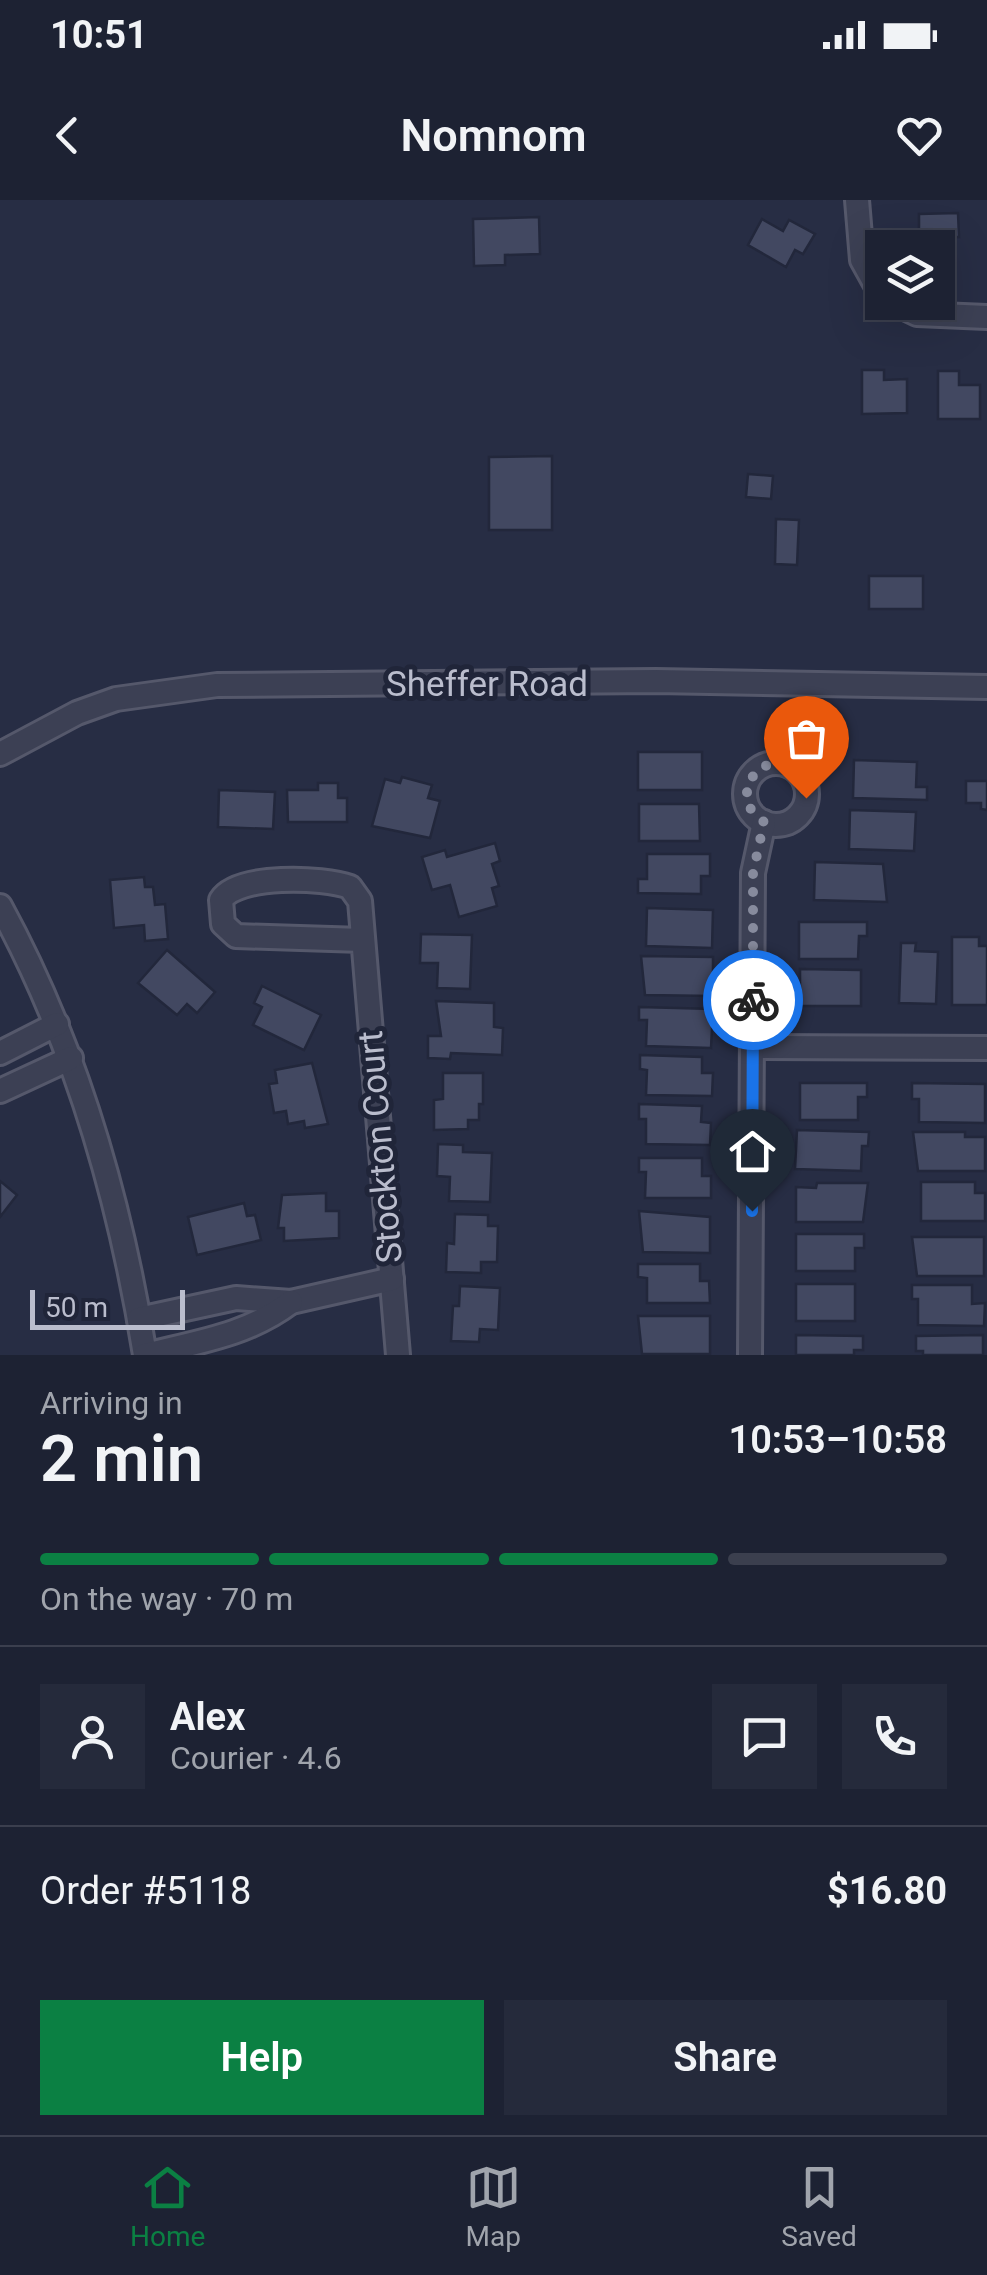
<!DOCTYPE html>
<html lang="en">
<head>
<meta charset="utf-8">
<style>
	:root { --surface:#1d2233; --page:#252a3b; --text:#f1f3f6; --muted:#a0a4ac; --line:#3b3f4e; --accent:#0b8043 }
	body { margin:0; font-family:Roboto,sans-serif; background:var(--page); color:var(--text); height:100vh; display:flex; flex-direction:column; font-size:38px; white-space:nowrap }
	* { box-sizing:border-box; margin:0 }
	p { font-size:32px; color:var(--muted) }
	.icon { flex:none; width:55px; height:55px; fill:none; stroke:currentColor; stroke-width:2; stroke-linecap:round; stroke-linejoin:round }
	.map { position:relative; height:1155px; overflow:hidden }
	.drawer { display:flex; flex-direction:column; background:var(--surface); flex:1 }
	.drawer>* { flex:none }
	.controls { position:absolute; left:865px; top:30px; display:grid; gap:20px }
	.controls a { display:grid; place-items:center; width:90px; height:90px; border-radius:0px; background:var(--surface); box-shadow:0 10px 40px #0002,0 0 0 2px var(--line); font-size:50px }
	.scale { position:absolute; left:30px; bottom:25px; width:155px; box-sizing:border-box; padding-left:10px; border:5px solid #babdcd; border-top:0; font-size:28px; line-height:35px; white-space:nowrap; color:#babdcd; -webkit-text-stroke:8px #202539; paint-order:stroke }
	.pin { position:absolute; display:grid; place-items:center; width:85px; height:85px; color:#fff; margin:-102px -42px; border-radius:50% 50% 50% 0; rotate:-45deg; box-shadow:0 0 10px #0007 }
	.pin .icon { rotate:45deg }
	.courier { position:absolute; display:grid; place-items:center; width:100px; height:100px; margin:-50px; border:8px solid #1a73e8; border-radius:50%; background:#fff; color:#222; box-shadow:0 2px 12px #0007 }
	.summary em { font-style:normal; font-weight:600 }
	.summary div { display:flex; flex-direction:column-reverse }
	.summary { display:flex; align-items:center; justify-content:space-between; height:170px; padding:0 40px }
	h1 { font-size:65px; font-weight:600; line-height:75px }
	.bar { display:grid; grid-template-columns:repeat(4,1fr); gap:15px 10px; align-content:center; height:120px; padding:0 40px }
	.bar i { height:12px; border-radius:8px; background:var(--line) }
	.bar .selected { background:var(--accent) }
	.bar p { grid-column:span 4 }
	.line { display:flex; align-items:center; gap:25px; padding:0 40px; border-top:2px solid var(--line) }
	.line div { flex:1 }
	.round { display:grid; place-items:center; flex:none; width:105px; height:105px; border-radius:0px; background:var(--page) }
	.cta { display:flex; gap:20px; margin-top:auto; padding:20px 40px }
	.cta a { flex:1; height:115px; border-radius:0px; background:var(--accent); color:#fff; font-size:40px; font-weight:600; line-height:115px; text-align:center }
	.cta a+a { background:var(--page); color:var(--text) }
	.status { display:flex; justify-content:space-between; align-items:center; height:70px; padding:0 50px; background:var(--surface); direction:ltr }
	.status svg { height:28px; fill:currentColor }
	header { display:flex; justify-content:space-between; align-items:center; height:130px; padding:0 40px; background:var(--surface); font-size:45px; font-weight:600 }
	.menu { display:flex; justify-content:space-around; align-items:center; height:140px; border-top:2px solid var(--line); background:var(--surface); font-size:28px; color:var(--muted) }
	.menu a { display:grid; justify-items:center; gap:5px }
	.menu .selected { color:var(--accent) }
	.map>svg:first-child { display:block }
	.building { fill:#424861; stroke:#22273b; stroke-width:2.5 }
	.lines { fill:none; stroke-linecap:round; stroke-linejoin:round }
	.street-casing { stroke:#55586b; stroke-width:28 }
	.street { stroke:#3c4054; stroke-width:22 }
	.done { stroke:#878b9d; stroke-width:10; stroke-dasharray:0 18 }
	.route { stroke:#1a73e8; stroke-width:12 }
	.labels { text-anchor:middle; stroke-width:10; stroke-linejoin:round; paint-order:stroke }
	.street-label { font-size:35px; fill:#babdcd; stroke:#202539 }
</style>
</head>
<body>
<div class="status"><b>10:51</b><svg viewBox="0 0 49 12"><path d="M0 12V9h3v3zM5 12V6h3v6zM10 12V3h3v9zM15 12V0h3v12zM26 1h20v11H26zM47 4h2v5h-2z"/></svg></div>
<header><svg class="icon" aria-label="back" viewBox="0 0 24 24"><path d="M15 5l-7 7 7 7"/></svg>Nomnom<svg class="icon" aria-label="heart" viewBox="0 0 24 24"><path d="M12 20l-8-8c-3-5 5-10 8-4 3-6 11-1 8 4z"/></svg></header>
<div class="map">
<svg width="987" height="1155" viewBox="0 0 987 1155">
	<rect width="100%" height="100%" fill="#272d44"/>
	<g class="building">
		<polygon points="958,13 959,37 944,37 944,57 938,57 938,48 919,48 919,14"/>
		<polygon points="539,17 540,54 505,55 505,65 474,66 473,19"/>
		<polygon points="762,19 783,31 789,20 815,34 803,54 795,50 786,67 748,45"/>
		<polygon points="862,170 884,170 884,180 907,179 907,213 862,214"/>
		<polygon points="938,171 959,171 959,185 980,185 980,219 938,219"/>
		<polygon points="552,256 552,330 489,330 489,257"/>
		<polygon points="748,274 773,276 771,299 746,297"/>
		<polygon points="776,319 799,320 797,365 775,364"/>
		<rect x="869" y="376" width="54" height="33"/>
		<rect x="638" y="552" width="64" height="38"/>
		<polygon points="854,560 917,562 916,587 927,587 927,600 853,598"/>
		<polygon points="402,577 432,585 428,598 440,601 430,638 372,626 385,579 400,583"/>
		<polygon points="966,581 987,581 987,610 981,609 981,603 966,603"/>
		<polygon points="318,583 338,583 338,598 347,598 347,622 288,622 287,590 318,590"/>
		<polygon points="219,590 275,592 273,629 218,627"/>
		<polygon points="639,604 699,604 700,641 639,641"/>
		<polygon points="850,610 916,612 914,651 849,649"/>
		<polygon points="495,643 500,661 492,664 499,686 492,688 497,706 459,717 450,685 432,690 422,657 445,650 447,657"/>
		<polygon points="647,654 710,654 710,676 701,676 701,694 638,693 638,679 647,679"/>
		<polygon points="815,662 883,664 887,702 814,700"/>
		<polygon points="144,677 145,687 153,687 155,705 165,704 168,739 145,741 144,725 114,728 110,680"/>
		<polygon points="647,708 713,710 712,748 646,746"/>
		<polygon points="799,722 867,722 867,736 859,736 858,759 799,759"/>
		<polygon points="421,734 472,735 470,789 437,788 438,763 420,763"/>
		<polygon points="952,737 979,737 979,746 987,746 987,805 952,805"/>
		<polygon points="901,743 916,743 915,751 938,752 936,804 899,803"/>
		<polygon points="167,750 215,792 197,813 187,804 177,815 138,783"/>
		<polygon points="641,756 713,757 713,796 645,795"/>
		<polygon points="800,769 861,770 861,806 800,806"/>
		<polygon points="262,786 321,815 304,850 253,825 262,807 254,803"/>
		<polygon points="436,801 494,803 494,827 503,828 502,855 451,853 450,859 428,858 428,836 441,836"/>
		<polygon points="639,807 713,809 711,848 646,846 647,820 639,820"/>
		<polygon points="640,855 702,857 702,873 713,873 712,896 646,895 647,870 640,869"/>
		<polygon points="312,863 328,924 305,928 304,921 288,924 286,911 274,913 269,884 277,883 275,870"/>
		<polygon points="443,873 483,873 483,904 479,904 479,920 468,920 468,929 434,930 434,900 443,899"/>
		<polygon points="800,883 867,883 867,897 858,897 858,920 800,920"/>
		<polygon points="912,883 985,884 985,923 919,922 919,899 912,899"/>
		<polygon points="639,904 702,906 701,922 711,923 710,945 646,944 646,919 639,919"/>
		<polygon points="797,930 869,932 868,946 862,946 861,971 795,969"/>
		<polygon points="913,932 965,932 965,937 985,937 985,971 918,971"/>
		<polygon points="438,944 463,945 463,952 492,953 490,1002 449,1001 450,977 437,976"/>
		<polygon points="639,958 702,958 702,976 711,976 711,998 645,998 646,972 639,972"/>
		<polygon points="0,981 17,995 0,1017"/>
		<polygon points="921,982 975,982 975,993 985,993 985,1021 921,1021"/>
		<polygon points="817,983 868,983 863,1022 796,1022 796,987 816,988"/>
		<polygon points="326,993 326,1011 339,1011 339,1038 284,1041 284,1028 278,1028 282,995"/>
		<polygon points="244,1003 247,1016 255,1015 261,1040 197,1055 188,1017"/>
		<polygon points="639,1011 710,1017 710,1053 643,1052"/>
		<polygon points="455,1014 488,1015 488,1026 498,1026 497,1062 481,1062 481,1073 446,1072 447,1043 454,1044"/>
		<polygon points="796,1034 864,1034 864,1048 855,1048 855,1071 796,1071"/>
		<polygon points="912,1037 984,1037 984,1076 917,1076"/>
		<polygon points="638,1064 700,1064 700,1081 709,1081 710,1103 647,1103 647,1078 638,1077"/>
		<rect x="796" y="1084" width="59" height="37"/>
		<polygon points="912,1085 972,1085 972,1104 985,1103 984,1126 918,1125 918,1099 912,1099"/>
		<polygon points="460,1086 500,1088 498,1130 480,1129 479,1142 451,1141 453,1106 459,1106"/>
		<polygon points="638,1116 710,1116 710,1154 642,1154"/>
		<polygon points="796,1135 863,1136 863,1150 854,1150 854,1155 796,1155"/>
		<polygon points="983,1135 983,1155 923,1155 923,1151 916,1151 916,1136"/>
	</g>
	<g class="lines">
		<g class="street-casing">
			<g id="street">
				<polyline points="857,0 862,60 882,96"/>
				<polyline points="892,102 917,114 987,117"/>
				<polyline points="0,554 77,513 116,499 217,485 656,481 987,487"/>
				<circle cx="776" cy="594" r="31"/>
				<path d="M0,706C76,845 120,999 145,1155"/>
				<path d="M362,740L236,736L223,724L221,700C237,674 323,677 350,687L360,701L398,1155"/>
				<polyline points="753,847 987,848"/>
				<polyline points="0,853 57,824"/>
				<polyline points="0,891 71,858"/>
				<polyline points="139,1119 236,1098 291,1102 392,1079"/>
				<path d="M145,1155C197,1142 248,1135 291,1102"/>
				<polyline points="750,1155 753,673 764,622"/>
			</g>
		</g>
		<use href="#street" class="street"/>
	</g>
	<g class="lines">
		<polyline class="done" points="753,800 753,673 764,622 747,605 747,583 762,566 786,564 802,576 806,598"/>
		<polyline class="route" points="752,1011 753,800"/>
	</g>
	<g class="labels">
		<g class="street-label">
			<text x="487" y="496">Sheffer Road</text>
			<text transform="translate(380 947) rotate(-95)" y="12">Stockton Court</text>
		</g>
	</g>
</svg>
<div class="controls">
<a><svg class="icon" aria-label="layers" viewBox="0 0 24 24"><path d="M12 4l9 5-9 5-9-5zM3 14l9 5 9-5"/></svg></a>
</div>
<div class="scale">50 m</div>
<div class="pin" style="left:806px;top:598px;background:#ea580c"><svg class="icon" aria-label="bag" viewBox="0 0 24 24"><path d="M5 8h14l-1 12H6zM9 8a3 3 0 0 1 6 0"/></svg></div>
<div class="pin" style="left:752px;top:1011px;background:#1f2937"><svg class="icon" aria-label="home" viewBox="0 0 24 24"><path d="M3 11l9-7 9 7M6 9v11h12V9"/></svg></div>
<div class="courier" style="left:753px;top:800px"><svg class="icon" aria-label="bike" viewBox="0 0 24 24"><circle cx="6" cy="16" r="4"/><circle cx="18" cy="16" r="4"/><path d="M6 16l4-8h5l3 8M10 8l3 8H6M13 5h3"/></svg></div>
</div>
<section class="drawer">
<div class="summary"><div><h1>2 min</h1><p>Arriving in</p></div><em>10:53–10:58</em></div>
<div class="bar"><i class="selected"></i><i class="selected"></i><i class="selected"></i><i></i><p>On the way · 70 m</p></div>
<div class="line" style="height:180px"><a class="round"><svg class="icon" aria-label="person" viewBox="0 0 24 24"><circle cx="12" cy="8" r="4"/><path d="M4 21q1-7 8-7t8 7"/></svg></a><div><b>Alex</b><p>Courier · 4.6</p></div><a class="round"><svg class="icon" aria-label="chat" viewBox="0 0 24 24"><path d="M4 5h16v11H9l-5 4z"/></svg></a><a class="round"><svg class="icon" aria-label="phone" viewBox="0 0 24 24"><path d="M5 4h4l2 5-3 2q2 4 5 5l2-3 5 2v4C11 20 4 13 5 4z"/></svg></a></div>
<div class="line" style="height:130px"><div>Order #5118</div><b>$16.80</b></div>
<div class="cta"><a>Help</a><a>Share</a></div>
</section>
<nav class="menu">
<a class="selected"><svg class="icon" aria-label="home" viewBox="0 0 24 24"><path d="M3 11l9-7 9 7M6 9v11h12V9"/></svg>Home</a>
<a><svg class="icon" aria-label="map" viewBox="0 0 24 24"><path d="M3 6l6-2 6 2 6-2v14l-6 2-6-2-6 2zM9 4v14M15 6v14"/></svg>Map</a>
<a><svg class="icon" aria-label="saved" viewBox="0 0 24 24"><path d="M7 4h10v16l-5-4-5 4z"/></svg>Saved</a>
</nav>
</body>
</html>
